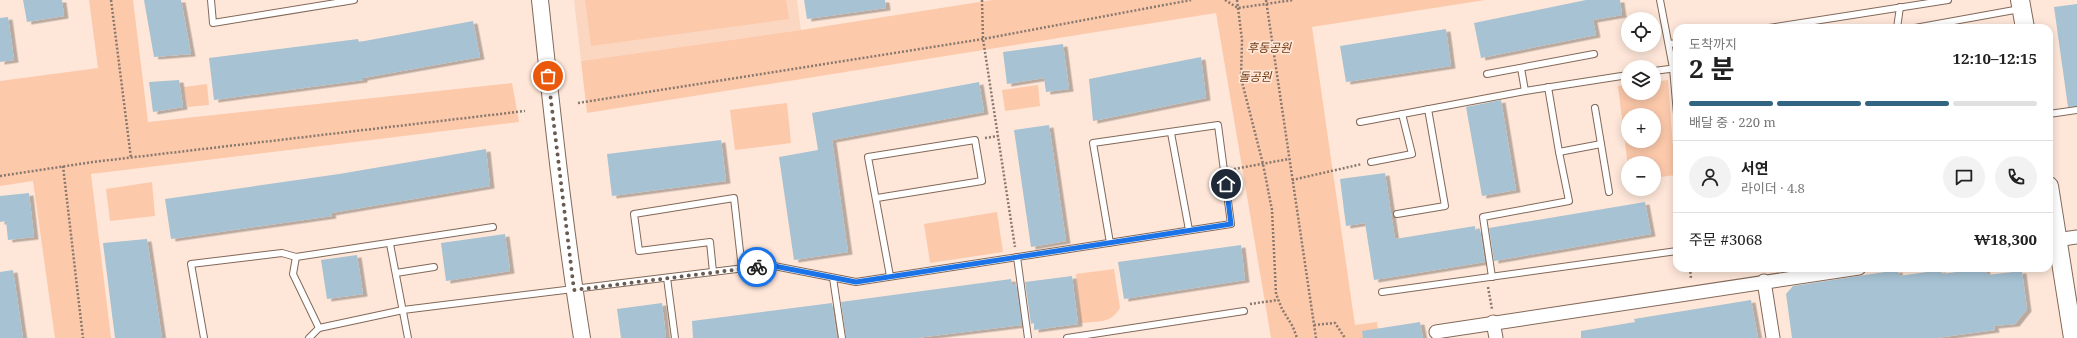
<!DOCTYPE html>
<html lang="ko">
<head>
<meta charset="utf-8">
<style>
	:root { --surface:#fff; --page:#f2f2f2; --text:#222; --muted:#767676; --line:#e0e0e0; --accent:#326582 }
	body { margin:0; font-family:"Noto Serif","Noto Sans KR",serif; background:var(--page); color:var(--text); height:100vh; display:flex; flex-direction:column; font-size:15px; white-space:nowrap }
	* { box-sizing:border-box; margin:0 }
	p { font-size:13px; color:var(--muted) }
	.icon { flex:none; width:22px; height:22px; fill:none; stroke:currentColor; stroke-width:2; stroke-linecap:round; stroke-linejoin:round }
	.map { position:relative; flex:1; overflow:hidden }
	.side { position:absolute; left:1673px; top:24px; width:380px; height:248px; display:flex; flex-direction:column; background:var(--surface); border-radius:12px; box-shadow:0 2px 10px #0003 }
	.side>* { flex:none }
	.controls { position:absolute; left:1621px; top:12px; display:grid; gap:8px }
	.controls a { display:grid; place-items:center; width:40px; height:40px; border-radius:50%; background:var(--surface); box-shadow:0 2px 10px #0003; font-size:20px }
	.pin { position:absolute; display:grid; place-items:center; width:34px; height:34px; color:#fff; margin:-17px; border:2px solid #fff; border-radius:50%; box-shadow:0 1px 4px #0007 }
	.courier { position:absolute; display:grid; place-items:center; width:40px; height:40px; margin:-20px; border:3px solid #1a73e8; border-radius:50%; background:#fff; color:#222; box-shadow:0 1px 5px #0007 }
	.overview em { font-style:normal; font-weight:700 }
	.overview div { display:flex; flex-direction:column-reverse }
	.overview { display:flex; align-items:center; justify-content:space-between; height:68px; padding:0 16px }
	h1 { font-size:26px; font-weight:700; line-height:30px }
	.bar { display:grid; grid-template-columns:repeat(4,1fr); gap:6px 4px; align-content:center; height:48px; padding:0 16px }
	.bar i { height:5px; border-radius:3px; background:var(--line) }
	.bar .current { background:var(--accent) }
	.bar p { grid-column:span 4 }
	.line { display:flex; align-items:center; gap:10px; padding:0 16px; border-top:1px solid var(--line) }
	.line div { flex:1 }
	.round { display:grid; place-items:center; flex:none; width:42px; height:42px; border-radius:21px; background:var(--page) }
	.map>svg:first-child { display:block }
	.built { fill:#fbd7c2 }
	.green { fill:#fcc9ab; fill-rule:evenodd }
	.building { fill:#a6c2d3; filter:url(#shadow) }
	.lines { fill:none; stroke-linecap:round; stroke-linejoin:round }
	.service-casing { stroke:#82695a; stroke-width:8 }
	.minor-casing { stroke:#82695a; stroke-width:15 }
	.tertiary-casing { stroke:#82695a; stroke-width:18 }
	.secondary-casing { stroke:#82695a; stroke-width:20 }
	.path { stroke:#88786e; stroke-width:2.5; stroke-dasharray:2 2; stroke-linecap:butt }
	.service { stroke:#fff; stroke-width:6 }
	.minor { stroke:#fff; stroke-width:13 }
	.tertiary { stroke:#fff; stroke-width:16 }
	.secondary { stroke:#fff; stroke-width:18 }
	.done { stroke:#695b52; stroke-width:4; stroke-dasharray:0 7.2 }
	.route { stroke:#1a73e8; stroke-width:5 }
	.labels { text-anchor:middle; stroke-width:3.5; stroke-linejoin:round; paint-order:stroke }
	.park-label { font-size:12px; font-style:italic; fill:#723a11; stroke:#fee7d9 }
</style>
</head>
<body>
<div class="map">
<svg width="2077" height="338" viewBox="0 0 2077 338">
	<defs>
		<filter id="shadow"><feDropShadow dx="4.5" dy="2.5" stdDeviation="0" flood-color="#0004"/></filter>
	</defs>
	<rect width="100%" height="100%" fill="#fee7d9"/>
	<polygon class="built" points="574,0 797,0 801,30 581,61"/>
	<g class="green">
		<polygon points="89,0 133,0 148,122 512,83 519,122 91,174 111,338 55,338 33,181 0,186 0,81 98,68"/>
		<polygon points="585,0 786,0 789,19 591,46"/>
		<polygon points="992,0 1485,0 1312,27 1355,325 1377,322 1379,338 1271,338 1216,13 587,113 581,61 801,30"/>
		<path d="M1668,80L1675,175L1654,178V163H1628V167L1618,86L1628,85V93H1654V82ZM1628,115H1654V141H1628Z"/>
		<polygon points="207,84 209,105 188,107 184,87"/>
		<polygon points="1038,85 1040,106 1005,111 1002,90"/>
		<polygon points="787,103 791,143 735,150 730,110"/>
		<polygon points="152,182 155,216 110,221 106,189"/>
		<polygon points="997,212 1003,252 930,263 924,224"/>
		<path d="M1114,269L1120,308C1110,324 1099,321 1081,323L1076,274Z"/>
	</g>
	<g class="building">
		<polygon points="23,0 62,0 64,16 27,22"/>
		<polygon points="144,0 181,0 191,54 154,57"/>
		<polygon points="804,0 885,0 886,8 807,19"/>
		<polygon points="1586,0 1620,0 1622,15 1593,20 1596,35 1481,58 1474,23"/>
		<polygon points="2077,4 2077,106 2068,107 2054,7"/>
		<polygon points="8,17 14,60 0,62 0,18"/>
		<polygon points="473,21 480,57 363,78 363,80 214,100 209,58 358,39 359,42"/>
		<polygon points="1446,29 1451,66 1346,82 1340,46"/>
		<polygon points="1063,44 1069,89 1046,92 1044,78 1007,84 1003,52"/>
		<polygon points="1201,57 1206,98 1093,121 1089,79"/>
		<polygon points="179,80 183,107 153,112 149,82"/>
		<polygon points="979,82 984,112 832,140 848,252 794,260 779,157 818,150 812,113"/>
		<polygon points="1501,100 1516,190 1482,196 1466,107"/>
		<polygon points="1049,125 1066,241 1031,247 1014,130"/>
		<polygon points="721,140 726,181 612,196 607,154"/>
		<polygon points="486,149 490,186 331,213 332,216 171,239 165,199 339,174"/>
		<polygon points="1385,173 1395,239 1475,226 1475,230 1480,229 1485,262 1374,280 1365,223 1346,226 1340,179"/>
		<polygon points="29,193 34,237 8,240 6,221 0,222 0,196"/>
		<polygon points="1645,202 1651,234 1494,261 1489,228"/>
		<polygon points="505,234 510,271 446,281 441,243"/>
		<polygon points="147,239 162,338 115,338 103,243"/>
		<polygon points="1241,245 1245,280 1124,299 1118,262"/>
		<polygon points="357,255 363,294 327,299 321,260"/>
		<polygon points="1985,268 1987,275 2022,271 2027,309 2015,324 1994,326 1995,330 1936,338 1792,338 1786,294 1793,286 1898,270 1899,276 1941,270 1942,274"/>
		<polygon points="13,270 23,338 0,338 0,272"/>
		<polygon points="1072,276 1078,324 1034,330 1034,323 1031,324 1025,282"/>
		<polygon points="1011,279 1012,284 1016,284 1022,325 916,338 846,338 841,302"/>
		<polygon points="1751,300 1758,338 1581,338 1581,331 1635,322 1634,319"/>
		<polygon points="662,303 666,338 621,338 617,309"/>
		<polygon points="832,303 837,338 693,338 692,321"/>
		<polygon points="1420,322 1423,338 1363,338 1362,331"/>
	</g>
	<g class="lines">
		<g class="service-casing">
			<g id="service">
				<polyline points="211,0 213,23 342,2"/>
				<polyline points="342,0 342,2 354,0"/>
				<polyline points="1660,0 1673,68 1677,114"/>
				<polyline points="1769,28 1948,0"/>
				<polyline points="1897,28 1900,7"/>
				<polyline points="1915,28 2020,9"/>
				<polyline points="1669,44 1677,43"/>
				<polyline points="1521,68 1525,91"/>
				<polyline points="1654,71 1677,68"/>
				<polyline points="1487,74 1594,54"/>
				<polyline points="1595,108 1609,192"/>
				<polyline points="2049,114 2077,110"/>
				<polyline points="1360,122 1525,91 1628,75"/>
				<polyline points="1171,133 1189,230"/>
				<polyline points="1559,152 1601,144"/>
				<polyline points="1371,162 1412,154 1402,114"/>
				<polyline points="877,198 982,181 975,140 868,157 890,276"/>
				<polyline points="1397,214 1445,206 1428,109"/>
				<polyline points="390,244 408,338"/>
				<polyline points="296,257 293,274 319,328"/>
				<polyline points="1017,257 1028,338"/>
				<polyline points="713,272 710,242 639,251 634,214 734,198 742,269"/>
				<polyline points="396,273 434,267"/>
				<polyline points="1492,277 1483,217 1569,201 1559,152 1548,87"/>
				<polyline points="667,278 675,338"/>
				<polyline points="833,278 842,338"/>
				<polyline points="1382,292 1677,251"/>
				<polyline points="204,338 191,264 282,253 296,257 493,227"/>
				<polyline points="309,338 319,328 403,310 769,265 856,282 1231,224 1218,125 1093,143 1110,243"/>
				<polyline points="1067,338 1244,311"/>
			</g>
		</g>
		<g class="minor-casing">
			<g id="minor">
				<polyline points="2049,241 2077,237"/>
				<polyline points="1764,281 1773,338"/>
				<polyline points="1493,322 1496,338"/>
				<polyline points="1436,332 1859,268"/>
			</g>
		</g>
		<g class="tertiary-casing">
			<path id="tertiary" d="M540,0C552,113 564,226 582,338"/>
		</g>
		<g class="secondary-casing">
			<g id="secondary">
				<polyline points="2020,0 2025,28"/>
				<polyline points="2049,186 2073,338"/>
			</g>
		</g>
		<g class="path">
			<polyline points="111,0 131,158"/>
			<polyline points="982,0 983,39 1015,247"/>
			<polyline points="1225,0 1238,8 1293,0"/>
			<polyline points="1237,0 1242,40 1241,78 1263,164 1272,210 1276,294 1282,309 1293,327 1297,338"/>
			<polyline points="1266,0 1316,338"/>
			<polyline points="578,103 983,39 1191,0"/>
			<polyline points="985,138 998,136"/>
			<polyline points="63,166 83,338"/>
			<polyline points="1234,169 1289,159"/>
			<polyline points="0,176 93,162 525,111"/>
			<polyline points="1292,180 1362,164"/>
			<polyline points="1690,268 1691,279"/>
			<polyline points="1488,287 1492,309"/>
			<polyline points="1250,304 1278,300"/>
			<polyline points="1314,325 1335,323 1345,338"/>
		</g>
		<use href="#service" class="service"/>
		<use href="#minor" class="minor"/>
		<use href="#tertiary" class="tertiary"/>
		<use href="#secondary" class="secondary"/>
	</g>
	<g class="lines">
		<polyline class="done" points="548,76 574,290 757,267"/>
		<polyline class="route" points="757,267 769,265 856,282 1231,224 1226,184"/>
	</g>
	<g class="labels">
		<g class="park-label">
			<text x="1269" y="52">후동공원</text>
			<text x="1255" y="81">돌공원</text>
		</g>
	</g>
</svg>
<div class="controls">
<a><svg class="icon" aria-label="locate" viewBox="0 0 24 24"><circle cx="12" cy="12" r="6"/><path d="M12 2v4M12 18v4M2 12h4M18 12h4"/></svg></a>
<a><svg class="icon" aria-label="layers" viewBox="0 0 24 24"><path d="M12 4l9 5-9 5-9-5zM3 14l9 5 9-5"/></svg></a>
<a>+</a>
<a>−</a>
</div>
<div class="pin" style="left:548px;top:76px;background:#ea580c"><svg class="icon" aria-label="bag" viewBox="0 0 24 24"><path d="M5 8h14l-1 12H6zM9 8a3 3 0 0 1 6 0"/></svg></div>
<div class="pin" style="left:1226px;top:184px;background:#1f2937"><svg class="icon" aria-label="home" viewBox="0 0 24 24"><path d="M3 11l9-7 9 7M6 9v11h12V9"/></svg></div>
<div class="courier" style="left:757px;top:267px"><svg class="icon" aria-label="bike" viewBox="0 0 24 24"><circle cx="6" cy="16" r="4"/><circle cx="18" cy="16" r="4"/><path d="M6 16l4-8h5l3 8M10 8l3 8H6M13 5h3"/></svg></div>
<section class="side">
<div class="overview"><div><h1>2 분</h1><p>도착까지</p></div><em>12:10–12:15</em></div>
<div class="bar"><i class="current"></i><i class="current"></i><i class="current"></i><i></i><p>배달 중 · 220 m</p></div>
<div class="line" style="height:72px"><a class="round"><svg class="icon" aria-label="person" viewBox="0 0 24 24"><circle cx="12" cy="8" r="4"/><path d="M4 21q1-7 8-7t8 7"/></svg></a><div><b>서연</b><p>라이더 · 4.8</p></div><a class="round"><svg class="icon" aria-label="chat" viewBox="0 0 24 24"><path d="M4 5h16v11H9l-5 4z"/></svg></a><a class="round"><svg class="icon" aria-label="phone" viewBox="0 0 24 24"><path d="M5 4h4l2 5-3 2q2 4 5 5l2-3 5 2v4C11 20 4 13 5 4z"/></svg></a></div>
<div class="line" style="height:52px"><div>주문 #3068</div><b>₩18,300</b></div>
</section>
</div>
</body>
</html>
